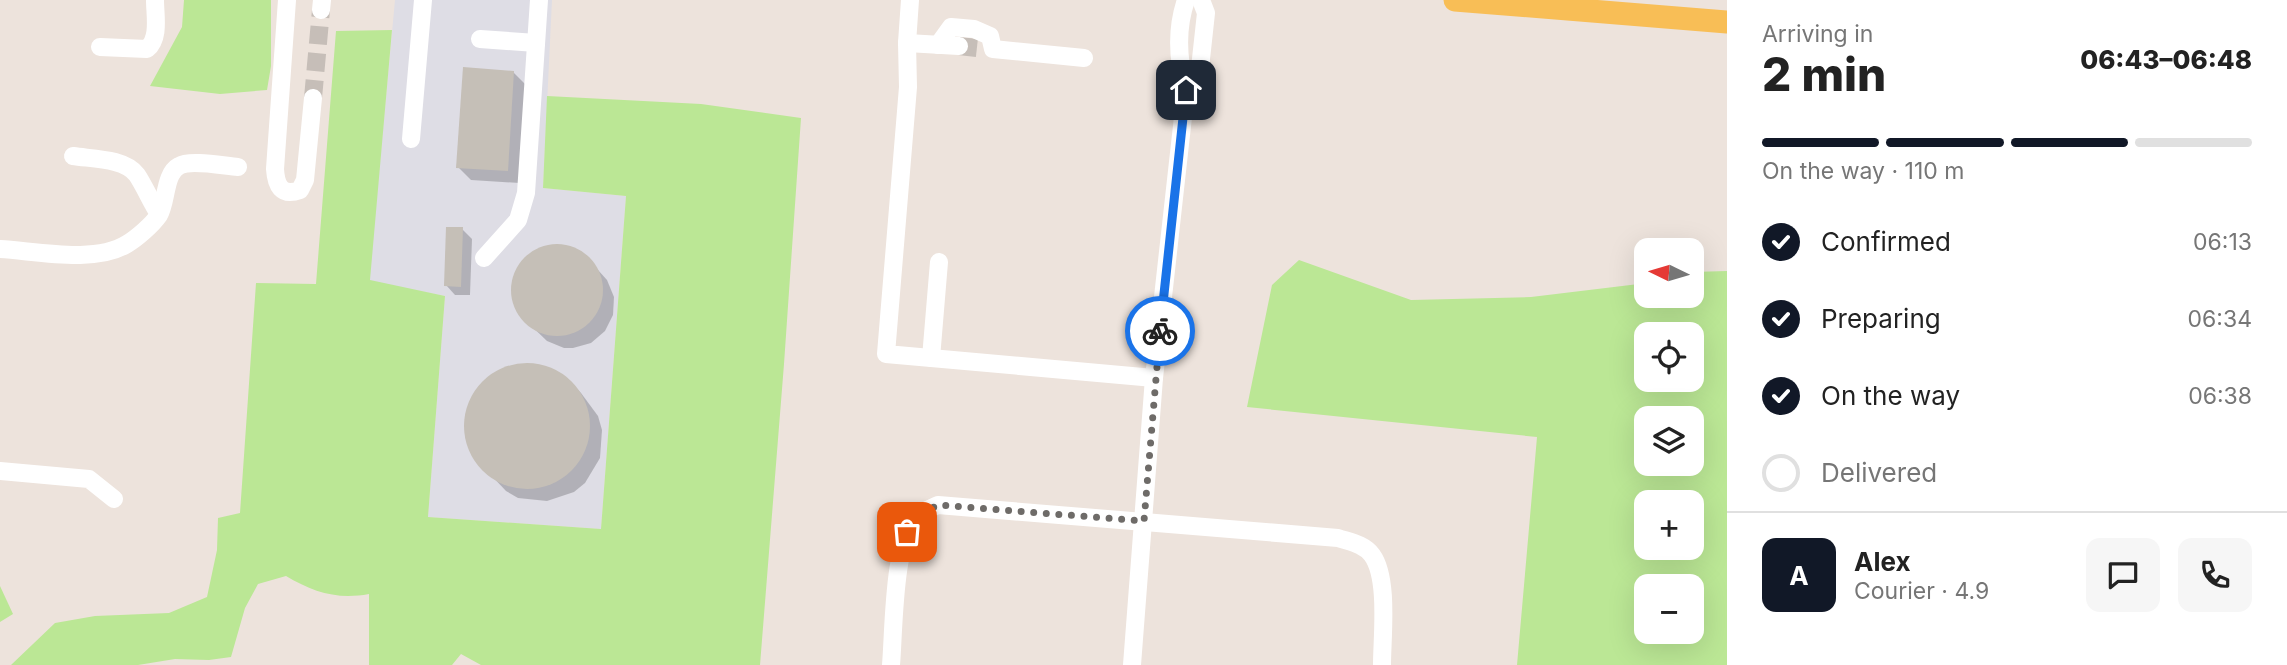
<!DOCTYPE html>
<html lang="en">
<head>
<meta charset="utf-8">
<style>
	:root { --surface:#fff; --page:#f6f6f6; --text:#222; --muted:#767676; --line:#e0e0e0; --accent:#111827 }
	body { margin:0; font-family:Inter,sans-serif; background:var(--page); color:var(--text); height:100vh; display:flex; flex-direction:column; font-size:26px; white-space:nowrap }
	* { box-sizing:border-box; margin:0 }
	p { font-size:23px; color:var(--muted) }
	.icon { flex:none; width:38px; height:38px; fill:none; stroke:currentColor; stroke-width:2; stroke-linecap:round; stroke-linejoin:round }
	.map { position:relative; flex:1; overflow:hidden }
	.side { display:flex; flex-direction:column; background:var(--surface); width:560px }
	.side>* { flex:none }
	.needle { width:46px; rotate:275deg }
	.fabs { position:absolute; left:1634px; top:238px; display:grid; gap:14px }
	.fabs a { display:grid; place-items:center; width:70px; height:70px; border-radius:14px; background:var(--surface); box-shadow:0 7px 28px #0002; font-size:35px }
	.pin { position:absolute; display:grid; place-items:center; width:60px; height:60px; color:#fff; margin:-30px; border-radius:14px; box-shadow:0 4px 10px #0006 }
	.courier { position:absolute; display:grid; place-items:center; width:70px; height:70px; margin:-35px; border:5px solid #1a73e8; border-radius:50%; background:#fff; color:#222; box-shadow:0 2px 9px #0007 }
	.overview em { font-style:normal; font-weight:800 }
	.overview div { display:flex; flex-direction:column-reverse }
	.overview { display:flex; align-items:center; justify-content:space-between; height:119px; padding:0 35px }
	h1 { font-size:46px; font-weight:800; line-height:52px }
	.bar { display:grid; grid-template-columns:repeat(4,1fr); gap:10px 7px; align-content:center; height:84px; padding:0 35px }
	.bar i { height:9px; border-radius:5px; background:var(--line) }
	.bar .on { background:var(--accent) }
	.bar p { grid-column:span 4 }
	.line { display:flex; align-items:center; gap:18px; padding:0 35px; border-top:2px solid var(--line) }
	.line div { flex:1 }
	.round { display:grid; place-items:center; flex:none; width:74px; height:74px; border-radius:14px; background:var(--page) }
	ol { padding:0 35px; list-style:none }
	li { display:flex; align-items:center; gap:21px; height:77px }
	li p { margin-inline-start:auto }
	li .icon { padding:7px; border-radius:50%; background:var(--accent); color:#fff; stroke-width:4 }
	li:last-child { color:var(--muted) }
	li i { width:38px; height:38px; border:4px solid var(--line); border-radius:50% }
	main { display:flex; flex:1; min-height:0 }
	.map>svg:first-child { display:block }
	.industrial { fill:#dedde5 }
	.green { fill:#bbe795; fill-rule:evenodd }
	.shadow { fill:#0003 }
	.building { fill:#c5bfb7 }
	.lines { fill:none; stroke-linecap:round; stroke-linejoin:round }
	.minor-tunnel { stroke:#c6beb8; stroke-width:18; stroke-dasharray:18 9; stroke-linecap:butt }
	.minor { stroke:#fff; stroke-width:18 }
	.major { stroke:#f8be56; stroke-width:23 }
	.done { stroke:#6e6b68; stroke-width:7; stroke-dasharray:0 12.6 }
	.route { stroke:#1a73e8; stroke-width:9 }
</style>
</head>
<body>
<main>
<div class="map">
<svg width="1727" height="665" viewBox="0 0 1727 665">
	<rect width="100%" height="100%" fill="#ede3dc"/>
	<polygon class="industrial" points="395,0 552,0 543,188 626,196 601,529 428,517 445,296 369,281"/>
	<g class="green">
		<polygon points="184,0 271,0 271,66 267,90 220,94 150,86 182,27"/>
		<path d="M392,30L370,280L445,296L428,517L601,529L626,196L543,188L547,96L701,104L801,118L784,364L760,665H481L461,654L452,665H369V594C337,600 313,592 286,576L258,584L245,608L231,657L209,660L175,659L138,665H11L55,623L95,616L169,613L207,597L217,550L218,518L240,513L256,283L316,284L336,31Z"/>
		<path d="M1299,260L1411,300L1531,297L1647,283V296H1692V272L1727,271V665H1517L1537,437L1247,407L1272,285ZM1647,334H1692V380H1647ZM1692,418V464H1647V418ZM1647,502H1692V548H1647ZM1647,586H1692V632H1647Z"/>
		<polygon points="0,586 13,614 0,622"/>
	</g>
	<g class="shadow">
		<polygon points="513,72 526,85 520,183 471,180 458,167"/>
		<polygon points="462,229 472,239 470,295 455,295 446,285"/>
		<polygon points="554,246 572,249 588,259 607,280 614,297 613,315 605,331 591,343 573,348 564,348 547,341 520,315 514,298 514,280 523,263 537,251"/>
		<polygon points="528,364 542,366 568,379 581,393 598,416 602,430 600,458 585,483 574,492 547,501 518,498 506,491 473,456 468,443 466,414 478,388 500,370"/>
	</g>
	<g class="building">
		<polygon points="463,67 514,71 508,171 456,168"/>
		<polygon points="446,227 463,227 461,287 444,286"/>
		<circle cx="557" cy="290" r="46"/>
		<circle cx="527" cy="426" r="63"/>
	</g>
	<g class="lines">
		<g class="minor-tunnel">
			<polyline points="959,46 977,48"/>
			<polyline points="313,98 321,10"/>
		</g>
		<g class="minor">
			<path d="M287,0L275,169C276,185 281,197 300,190L305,180L313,98"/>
			<polyline points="910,0 907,43 908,87 886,354 1154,378"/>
			<polyline points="321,10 322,0"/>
			<polyline points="480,39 536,43"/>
			<polyline points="907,43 959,46"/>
			<polyline points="938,45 951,27 974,29 990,36 993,49 1084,58"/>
			<path d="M100,47L147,49C160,38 155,16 155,0"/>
			<polyline points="1186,90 1200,68 1206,13 1201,0"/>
			<polyline points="411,139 423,0"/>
			<path d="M73,156C91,159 125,158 137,175C145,187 151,202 159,214"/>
			<path d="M0,249C36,251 95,264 127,244C137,238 152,225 159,215C167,202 164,174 179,166C190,159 224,166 238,167"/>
			<polyline points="484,258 518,220 526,193 539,0"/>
			<polyline points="931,358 939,262"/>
			<polyline points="0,471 89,479 114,499"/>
			<path d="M891,665C894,631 893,537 918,515C923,511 932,508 938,505L1338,538C1350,542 1364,544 1372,555C1389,578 1382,637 1382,665"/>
			<path d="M1132,665L1154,378L1186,90C1178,61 1176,29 1186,0"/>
		</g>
		<polyline class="major" points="1455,0 1727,22"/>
	</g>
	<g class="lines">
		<polyline class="done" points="907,532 918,515 938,505 1144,521 1160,331"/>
		<polyline class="route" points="1160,331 1186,90"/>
	</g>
</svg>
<div class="fabs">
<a><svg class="needle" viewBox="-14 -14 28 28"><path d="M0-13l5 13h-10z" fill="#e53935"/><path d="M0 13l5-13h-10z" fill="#767676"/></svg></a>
<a><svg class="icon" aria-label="locate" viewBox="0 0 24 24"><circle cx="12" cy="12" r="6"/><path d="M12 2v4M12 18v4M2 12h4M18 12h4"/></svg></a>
<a><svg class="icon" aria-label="layers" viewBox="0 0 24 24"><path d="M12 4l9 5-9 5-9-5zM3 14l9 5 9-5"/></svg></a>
<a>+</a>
<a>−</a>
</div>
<div class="pin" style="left:907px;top:532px;background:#ea580c"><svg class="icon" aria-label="bag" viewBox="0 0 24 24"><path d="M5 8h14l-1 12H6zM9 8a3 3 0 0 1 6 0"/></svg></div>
<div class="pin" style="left:1186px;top:90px;background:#1f2937"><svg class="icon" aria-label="home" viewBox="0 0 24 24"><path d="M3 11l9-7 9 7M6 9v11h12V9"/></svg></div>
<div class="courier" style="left:1160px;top:331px"><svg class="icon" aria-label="bike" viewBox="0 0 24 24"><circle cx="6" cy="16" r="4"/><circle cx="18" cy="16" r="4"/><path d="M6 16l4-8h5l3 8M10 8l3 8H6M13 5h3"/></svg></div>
</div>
<section class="side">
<div class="overview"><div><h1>2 min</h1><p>Arriving in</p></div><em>06:43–06:48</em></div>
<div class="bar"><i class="on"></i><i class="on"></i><i class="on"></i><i></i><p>On the way · 110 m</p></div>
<ol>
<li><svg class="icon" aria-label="check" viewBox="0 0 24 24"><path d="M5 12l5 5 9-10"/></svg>Confirmed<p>06:13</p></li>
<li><svg class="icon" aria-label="check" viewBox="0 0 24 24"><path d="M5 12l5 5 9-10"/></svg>Preparing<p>06:34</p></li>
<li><svg class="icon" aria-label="check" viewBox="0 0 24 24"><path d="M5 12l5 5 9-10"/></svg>On the way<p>06:38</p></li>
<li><i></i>Delivered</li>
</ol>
<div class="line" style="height:126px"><b class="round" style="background:var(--accent);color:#fff">A</b><div><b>Alex</b><p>Courier · 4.9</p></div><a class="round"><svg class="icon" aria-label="chat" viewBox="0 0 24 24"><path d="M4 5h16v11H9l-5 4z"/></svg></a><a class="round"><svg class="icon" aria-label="phone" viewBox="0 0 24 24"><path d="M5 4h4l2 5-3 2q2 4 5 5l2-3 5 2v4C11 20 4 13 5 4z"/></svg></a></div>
</section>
</main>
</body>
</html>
